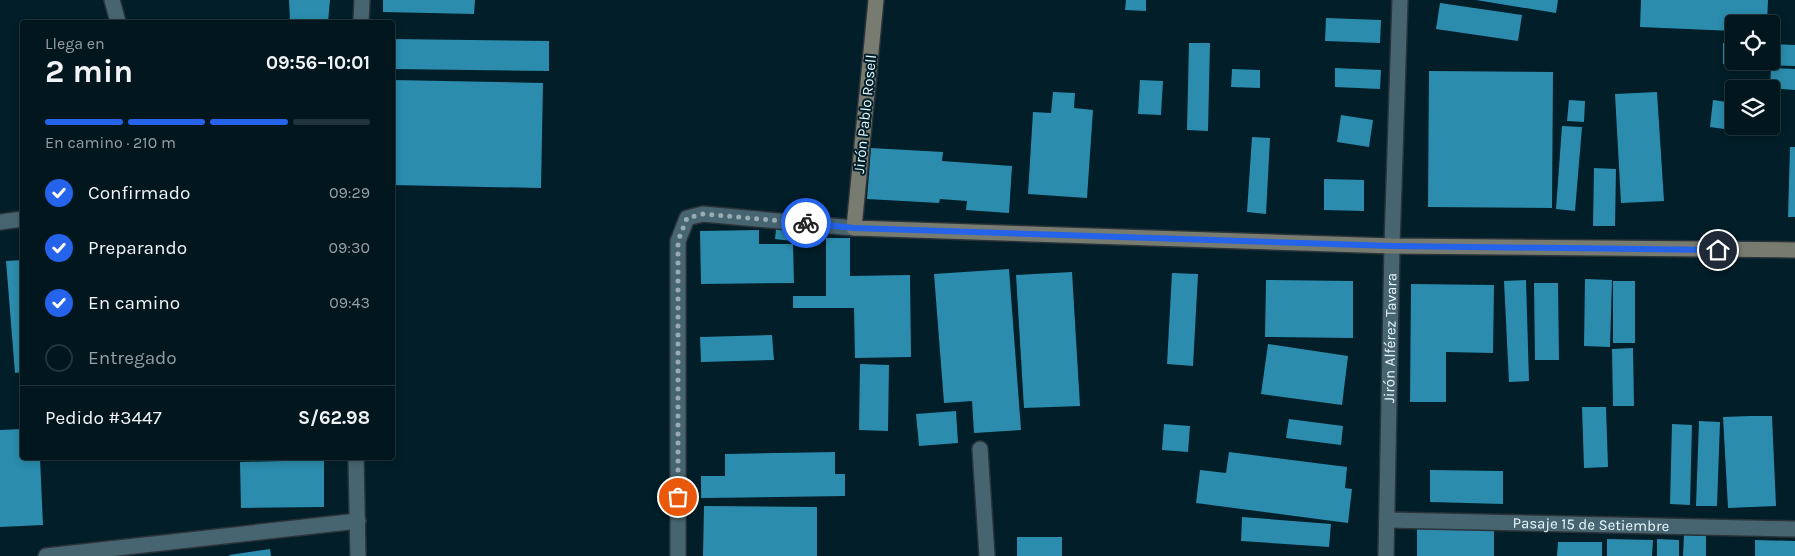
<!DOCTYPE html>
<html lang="es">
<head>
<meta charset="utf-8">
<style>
	:root { --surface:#02161e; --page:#0c1f27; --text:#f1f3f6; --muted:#969fa4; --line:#23353c; --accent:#2563eb }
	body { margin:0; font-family:Karla,sans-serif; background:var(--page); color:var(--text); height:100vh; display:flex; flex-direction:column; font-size:19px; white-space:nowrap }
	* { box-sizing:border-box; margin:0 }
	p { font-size:16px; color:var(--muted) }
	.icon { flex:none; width:28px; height:28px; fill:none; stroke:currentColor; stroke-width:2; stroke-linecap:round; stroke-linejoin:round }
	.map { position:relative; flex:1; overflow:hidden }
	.details { position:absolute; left:20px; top:20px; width:375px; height:440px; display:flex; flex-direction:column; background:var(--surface); border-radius:5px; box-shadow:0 2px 8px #0003,0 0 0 1px var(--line) }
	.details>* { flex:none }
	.fabs { position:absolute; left:1725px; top:15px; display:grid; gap:10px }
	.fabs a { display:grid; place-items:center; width:55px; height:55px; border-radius:5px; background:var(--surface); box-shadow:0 2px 8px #0003,0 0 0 1px var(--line); font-size:25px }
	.pin { position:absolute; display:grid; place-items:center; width:42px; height:42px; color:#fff; margin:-21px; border:2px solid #fff; border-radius:50%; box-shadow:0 1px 5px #0007 }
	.courier { position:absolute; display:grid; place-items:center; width:50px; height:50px; margin:-25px; border:4px solid #2563eb; border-radius:50%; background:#fff; color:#222; box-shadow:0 1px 6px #0007 }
	.head em { font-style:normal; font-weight:700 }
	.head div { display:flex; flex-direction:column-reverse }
	.head { display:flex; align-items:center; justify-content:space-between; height:85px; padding:0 25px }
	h1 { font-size:32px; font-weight:700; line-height:38px }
	.bar { display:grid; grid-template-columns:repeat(4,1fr); gap:8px 5px; align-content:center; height:60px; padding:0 25px }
	.bar i { height:6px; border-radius:4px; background:var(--line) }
	.bar .selected { background:var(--accent) }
	.bar p { grid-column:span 4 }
	.line { display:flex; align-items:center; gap:12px; padding:0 25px; border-top:1px solid var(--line) }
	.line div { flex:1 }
	ol { padding:0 25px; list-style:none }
	li { display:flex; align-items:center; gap:15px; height:55px }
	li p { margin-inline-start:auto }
	li .icon { padding:5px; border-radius:50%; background:var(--accent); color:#fff; stroke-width:4 }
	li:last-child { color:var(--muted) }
	li i { width:28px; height:28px; border:2px solid var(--line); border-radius:50% }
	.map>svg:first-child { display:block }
	.building { fill:#2b8cad }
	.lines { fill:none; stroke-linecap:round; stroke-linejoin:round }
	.street-casing { stroke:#293339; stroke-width:18 }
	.secondary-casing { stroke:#293339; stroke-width:18 }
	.street { stroke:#476571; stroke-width:15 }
	.secondary { stroke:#787b6f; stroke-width:15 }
	.done { stroke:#96abb2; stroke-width:5; stroke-dasharray:0 9 }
	.route { stroke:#2563eb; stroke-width:6 }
	.labels { text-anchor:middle; stroke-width:4; stroke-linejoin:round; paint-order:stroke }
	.street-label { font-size:15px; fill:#e6f7fd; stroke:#021e28 }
</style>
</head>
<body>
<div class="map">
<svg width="1795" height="556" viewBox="0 0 1795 556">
	<rect width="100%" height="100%" fill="#021e28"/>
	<g class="building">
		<polygon points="289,0 330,0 328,22 290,22"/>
		<polygon points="383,0 475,0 474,14 383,12"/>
		<polygon points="1126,0 1146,0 1146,11 1125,10"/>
		<polygon points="1476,0 1558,0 1556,13"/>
		<polygon points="1641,0 1768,0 1767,24 1734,24 1734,31 1640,27"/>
		<polygon points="1440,3 1522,15 1518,41 1436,29"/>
		<polygon points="1326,18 1381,20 1380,43 1325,41"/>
		<polygon points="392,39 549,41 549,71 392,69"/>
		<polygon points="1189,43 1210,43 1208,131 1187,130"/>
		<polygon points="1723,43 1734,43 1734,61 1771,61 1771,44 1795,45 1795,66 1723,64"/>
		<polygon points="1335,68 1381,70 1380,89 1335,87"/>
		<polygon points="1771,68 1795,69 1795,90 1770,88"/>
		<polygon points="1232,69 1260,70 1260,88 1231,87"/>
		<polygon points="1429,71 1553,72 1552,208 1428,207"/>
		<polygon points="392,80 543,83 541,188 392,185"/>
		<polygon points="1140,80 1163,81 1161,115 1138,114"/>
		<polygon points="1053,92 1075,93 1074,108 1093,110 1087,198 1028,194 1033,112 1051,113"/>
		<polygon points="1657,92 1664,201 1621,203 1615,94"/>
		<polygon points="1569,100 1585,101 1584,122 1567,121"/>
		<polygon points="1713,100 1734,103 1734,126 1745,126 1745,132 1710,127"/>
		<polygon points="1341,115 1373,120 1369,147 1337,142"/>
		<polygon points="1562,126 1582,127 1575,211 1556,209"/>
		<polygon points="1252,137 1270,138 1266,214 1247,212"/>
		<polygon points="1790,147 1795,147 1795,217 1788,217"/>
		<polygon points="871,148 943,152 942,161 1012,166 1009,213 966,210 967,201 940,199 939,203 867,199"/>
		<polygon points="1594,168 1616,169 1615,226 1593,226"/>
		<polygon points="1324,179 1364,180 1364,211 1324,210"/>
		<polygon points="777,220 793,222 792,241 775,239"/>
		<polygon points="759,230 759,244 793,244 794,283 701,284 700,231"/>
		<polygon points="826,238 850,238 850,276 910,275 911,357 855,358 854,308 793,308 793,296 826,296"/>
		<polygon points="22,260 22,372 15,373 6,261"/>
		<polygon points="1009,269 1021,430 974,433 972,401 944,403 934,274"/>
		<polygon points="1072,272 1080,406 1024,408 1016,275"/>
		<polygon points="1172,273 1198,274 1193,366 1167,364"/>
		<polygon points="1585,279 1612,280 1610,347 1584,346"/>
		<polygon points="1266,280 1353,281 1353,338 1265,337"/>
		<polygon points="1526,280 1529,381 1509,382 1504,281"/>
		<rect x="1613" y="281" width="22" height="62"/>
		<polygon points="1534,283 1558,283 1559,360 1535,360"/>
		<polygon points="1411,284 1494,285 1493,353 1446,352 1446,402 1410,402"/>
		<polygon points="772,335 774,360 701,362 700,337"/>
		<polygon points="1268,344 1348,356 1342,405 1261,394"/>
		<polygon points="1633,348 1634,406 1613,406 1612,349"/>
		<polygon points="860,364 889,365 888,431 859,430"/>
		<polygon points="1582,407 1606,407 1608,467 1584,468"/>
		<polygon points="956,411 958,443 919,446 916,414"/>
		<polygon points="1750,416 1772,416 1776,506 1728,508 1723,417"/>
		<polygon points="1289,419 1343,426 1341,445 1286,438"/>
		<polygon points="1699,421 1720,422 1717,506 1696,506"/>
		<polygon points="1164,424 1190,426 1188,452 1162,450"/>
		<polygon points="1672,424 1692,425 1690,505 1670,504"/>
		<polygon points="22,429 22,458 40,458 43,525 0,527 0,430"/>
		<polygon points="835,452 835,474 845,474 845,496 701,498 701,476 725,476 725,454"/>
		<polygon points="1229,452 1347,467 1345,488 1352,489 1348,523 1196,503 1200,470 1226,473"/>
		<polygon points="324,460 324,507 241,508 240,462"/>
		<polygon points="1430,470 1503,471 1503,504 1430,502"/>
		<polygon points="704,506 817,507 817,556 703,556"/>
		<polygon points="1242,517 1331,524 1329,547 1241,541"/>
		<polygon points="1417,527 1494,528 1494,556 1417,556"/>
		<polygon points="1684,535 1706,536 1706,556 1683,556"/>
		<rect x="1017" y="537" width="45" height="19"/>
		<polygon points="1607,539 1653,540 1652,556 1607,556"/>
		<polygon points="1657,539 1679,540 1679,556 1657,556"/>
		<polygon points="1755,540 1795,541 1795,556 1755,556"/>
		<polygon points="1558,542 1602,542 1602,556 1557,556"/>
		<polygon points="270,549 271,556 230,556 229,555"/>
	</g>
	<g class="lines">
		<g class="street-casing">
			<g id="street">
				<polyline points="112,0 118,22"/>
				<polyline points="361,22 362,0"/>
				<polyline points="0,222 22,219"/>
				<polyline points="980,449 987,556"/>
				<polyline points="356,458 358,556"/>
				<path id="s1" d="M1387,520L1795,529"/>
				<polyline points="46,556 358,521"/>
				<polyline points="678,556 678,241 687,218 703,214 854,228"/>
				<path id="s2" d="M1386,556L1392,246L1400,0"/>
			</g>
		</g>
		<g class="secondary-casing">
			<polyline id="secondary" points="876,0 854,228 1392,246 1795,250"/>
		</g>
		<use href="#street" class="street"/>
		<use href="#secondary" class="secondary"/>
	</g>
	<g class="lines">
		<polyline class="done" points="678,497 678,241 687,218 703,214 806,223"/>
		<polyline class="route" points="806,223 854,228 1392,246 1718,250"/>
	</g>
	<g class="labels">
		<g class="street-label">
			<text transform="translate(865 114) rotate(-84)" y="5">Jirón Pablo Rosell</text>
			<text dy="5" stroke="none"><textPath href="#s2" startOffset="218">Jirón Alférez Tavara</textPath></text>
			<text dy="5" stroke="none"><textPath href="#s1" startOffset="204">Pasaje 15 de Setiembre</textPath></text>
		</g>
	</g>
</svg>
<div class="fabs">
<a><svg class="icon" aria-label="locate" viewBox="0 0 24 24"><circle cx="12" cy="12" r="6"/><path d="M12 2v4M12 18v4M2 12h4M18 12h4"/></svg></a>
<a><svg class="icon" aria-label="layers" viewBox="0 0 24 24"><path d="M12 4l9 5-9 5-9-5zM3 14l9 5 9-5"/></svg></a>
</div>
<div class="pin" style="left:678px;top:497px;background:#ea580c"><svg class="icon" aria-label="bag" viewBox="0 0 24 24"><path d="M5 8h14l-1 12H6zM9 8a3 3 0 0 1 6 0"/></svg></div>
<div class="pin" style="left:1718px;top:250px;background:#1f2937"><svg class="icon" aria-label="home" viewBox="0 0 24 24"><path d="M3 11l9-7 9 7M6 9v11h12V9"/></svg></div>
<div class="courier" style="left:806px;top:223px"><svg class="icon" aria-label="bike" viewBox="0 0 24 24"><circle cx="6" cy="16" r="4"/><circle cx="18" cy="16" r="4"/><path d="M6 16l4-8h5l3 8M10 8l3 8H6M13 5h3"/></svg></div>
<section class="details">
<div class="head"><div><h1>2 min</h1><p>Llega en</p></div><em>09:56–10:01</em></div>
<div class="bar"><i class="selected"></i><i class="selected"></i><i class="selected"></i><i></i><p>En camino · 210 m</p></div>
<ol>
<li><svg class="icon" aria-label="check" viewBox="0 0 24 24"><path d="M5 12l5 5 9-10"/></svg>Confirmado<p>09:29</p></li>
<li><svg class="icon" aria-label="check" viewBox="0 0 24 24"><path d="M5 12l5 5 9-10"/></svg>Preparando<p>09:30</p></li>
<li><svg class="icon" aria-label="check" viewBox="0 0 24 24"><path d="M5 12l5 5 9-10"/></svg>En camino<p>09:43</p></li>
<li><i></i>Entregado</li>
</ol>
<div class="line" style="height:65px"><div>Pedido #3447</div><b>S/62.98</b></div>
</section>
</div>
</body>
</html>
